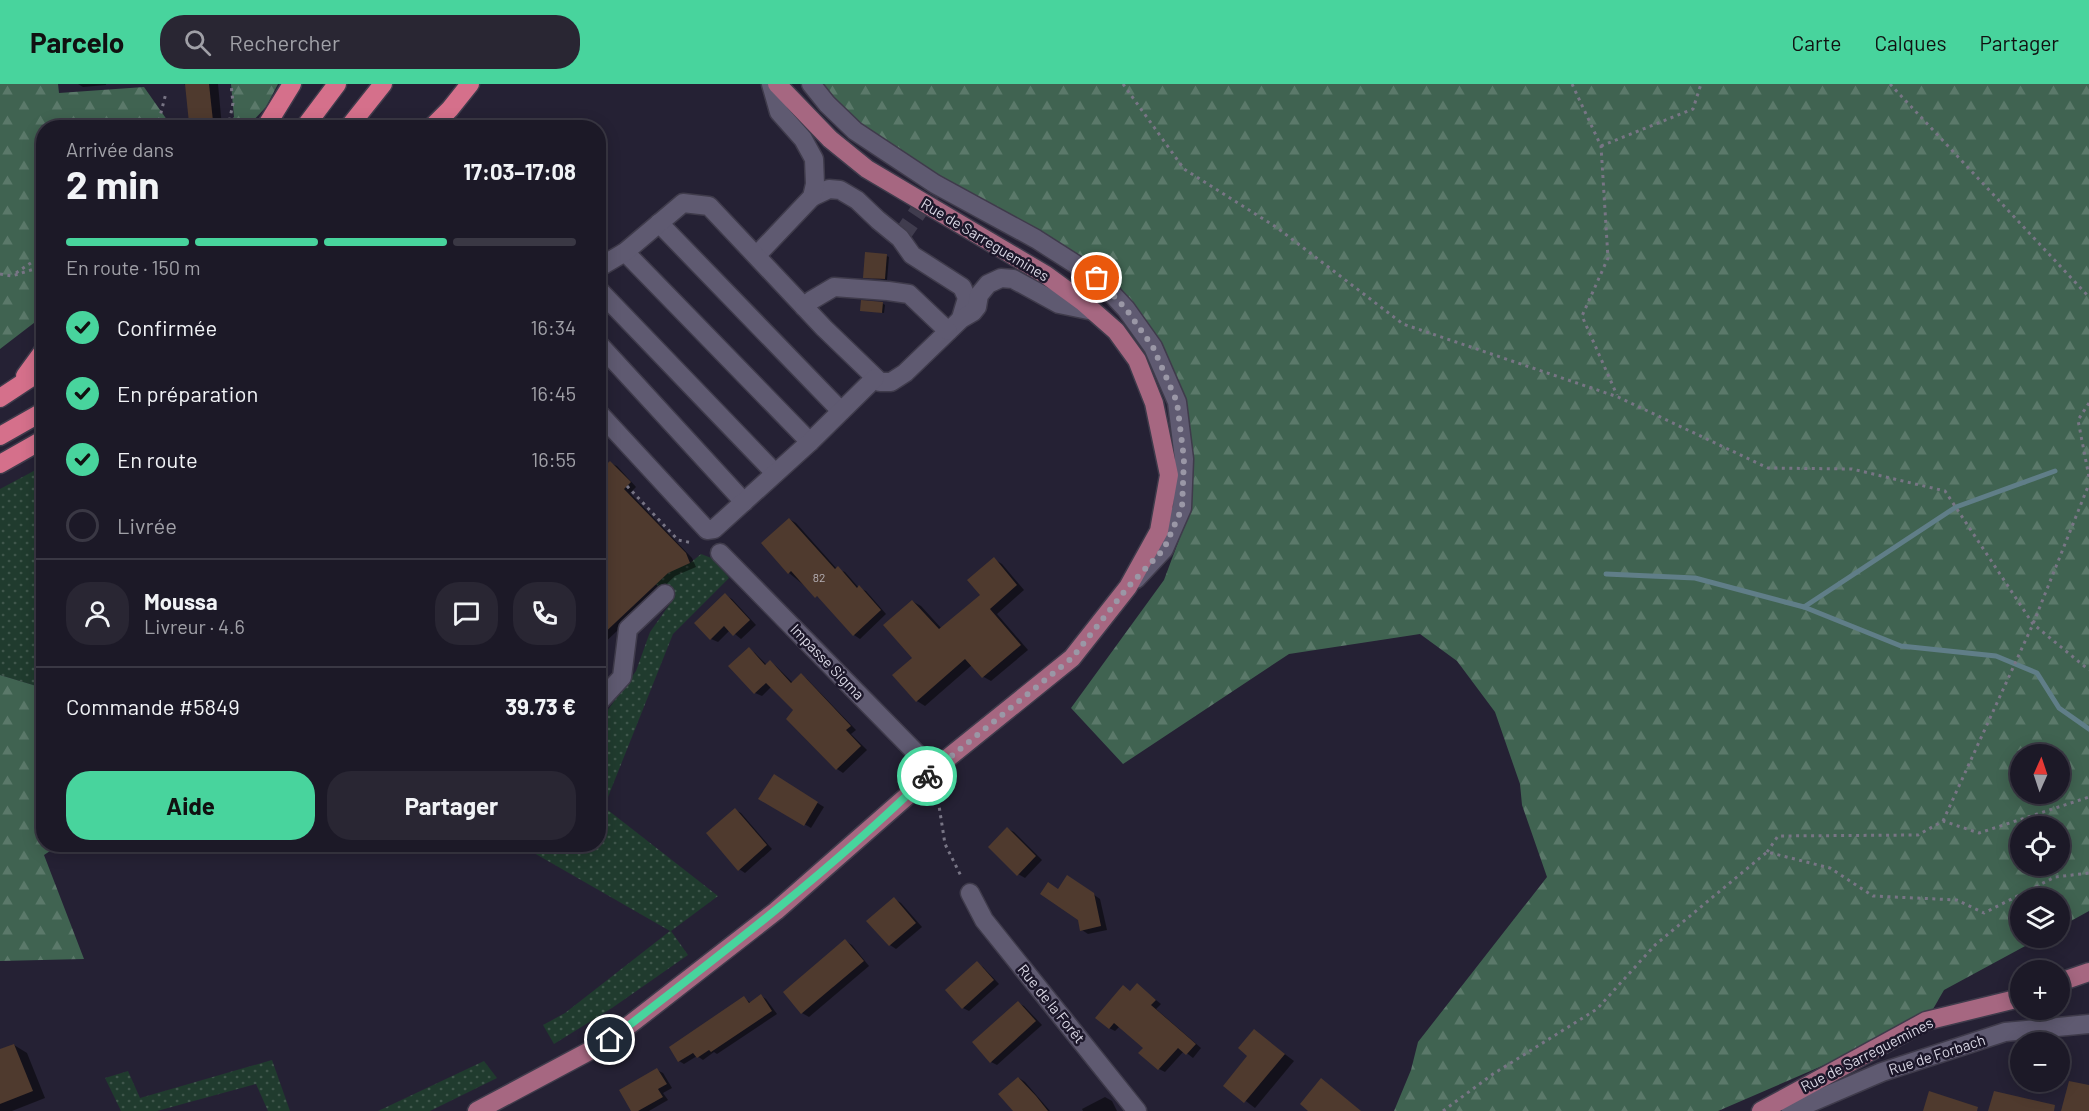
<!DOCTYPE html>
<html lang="fr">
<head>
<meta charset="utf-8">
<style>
	:root { --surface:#1c1927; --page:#292633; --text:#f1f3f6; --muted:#a0a0a7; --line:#3a3844; --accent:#48d49d }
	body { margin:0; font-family:Barlow,sans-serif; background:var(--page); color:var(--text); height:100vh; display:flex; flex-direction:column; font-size:22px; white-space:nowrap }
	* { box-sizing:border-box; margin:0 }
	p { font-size:20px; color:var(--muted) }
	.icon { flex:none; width:33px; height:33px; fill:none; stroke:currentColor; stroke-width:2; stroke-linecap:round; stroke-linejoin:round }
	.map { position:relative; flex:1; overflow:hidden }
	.side { position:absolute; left:36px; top:36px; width:570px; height:732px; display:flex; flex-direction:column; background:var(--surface); border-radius:24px; box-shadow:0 3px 15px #0003,0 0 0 2px var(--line) }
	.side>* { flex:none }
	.needle { width:39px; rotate:3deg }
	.tools { position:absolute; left:2010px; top:660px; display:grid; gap:12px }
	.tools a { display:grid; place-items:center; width:60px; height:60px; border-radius:50%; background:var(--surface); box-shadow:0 3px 15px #0003,0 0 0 2px var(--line); font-size:30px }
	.pin { position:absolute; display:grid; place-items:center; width:51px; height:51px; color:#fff; margin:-26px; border:3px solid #fff; border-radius:50%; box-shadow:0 2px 6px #0007 }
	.courier { position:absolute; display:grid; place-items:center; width:60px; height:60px; margin:-30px; border:4px solid #48d49d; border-radius:50%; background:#fff; color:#222; box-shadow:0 2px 8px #0007 }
	.headline em { font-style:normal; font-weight:700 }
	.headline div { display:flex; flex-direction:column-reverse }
	.headline { display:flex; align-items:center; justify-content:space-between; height:102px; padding:0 30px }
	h1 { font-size:39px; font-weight:700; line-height:45px }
	.bar { display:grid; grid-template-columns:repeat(4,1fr); gap:9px 6px; align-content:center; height:72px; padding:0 30px }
	.bar i { height:8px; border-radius:4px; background:var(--line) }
	.bar .selected { background:var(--accent) }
	.bar p { grid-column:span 4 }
	.line { display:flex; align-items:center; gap:15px; padding:0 30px; border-top:2px solid var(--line) }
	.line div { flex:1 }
	.round { display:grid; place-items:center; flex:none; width:63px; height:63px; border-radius:24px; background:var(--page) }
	ol { padding:0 30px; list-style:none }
	li { display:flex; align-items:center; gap:18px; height:66px }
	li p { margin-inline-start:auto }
	li .icon { padding:6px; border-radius:50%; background:var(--accent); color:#111; stroke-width:4 }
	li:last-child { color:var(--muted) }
	li i { width:33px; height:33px; border:3px solid var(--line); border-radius:50% }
	.action { display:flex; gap:12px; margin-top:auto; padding:12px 30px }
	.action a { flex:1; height:69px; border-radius:24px; background:var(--accent); color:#111; font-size:24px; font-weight:700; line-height:69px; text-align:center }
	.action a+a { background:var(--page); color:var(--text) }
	header { display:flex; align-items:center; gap:36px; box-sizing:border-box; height:84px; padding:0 30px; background:var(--accent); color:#111 }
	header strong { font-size:28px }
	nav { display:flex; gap:33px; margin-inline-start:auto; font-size:21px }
	.search { width:420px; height:54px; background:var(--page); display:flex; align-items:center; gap:15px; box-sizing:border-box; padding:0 21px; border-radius:24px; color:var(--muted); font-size:22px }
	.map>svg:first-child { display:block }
	.grass { fill:url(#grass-dots) }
	.forest { fill:url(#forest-firs); fill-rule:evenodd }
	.shadow { fill:#0007 }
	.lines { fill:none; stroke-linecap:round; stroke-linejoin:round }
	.stream { stroke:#607e88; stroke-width:5 }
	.building { fill:#4f3a2e }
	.minor-tunnel { stroke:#403c4e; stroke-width:18; stroke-dasharray:18 9; stroke-linecap:butt }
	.minor-casing { stroke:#3f3b4b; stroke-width:21 }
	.major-casing { stroke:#3f3b4b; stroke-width:21 }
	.highway-casing { stroke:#3f3b4b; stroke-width:21 }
	.path { stroke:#787585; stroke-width:3; stroke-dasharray:3 4.5; stroke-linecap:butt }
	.minor { stroke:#5f5a71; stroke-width:18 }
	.major { stroke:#a66781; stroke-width:18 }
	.highway { stroke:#d5708b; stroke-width:18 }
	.done { stroke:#9a97a6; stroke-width:6; stroke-dasharray:0 10.8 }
	.route { stroke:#48d49d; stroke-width:8 }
	.labels { text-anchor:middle; stroke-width:5; stroke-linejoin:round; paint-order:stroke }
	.number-label { font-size:12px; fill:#b6b0b6 }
	.street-label { font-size:15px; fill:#d9d7e4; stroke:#1c172a }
</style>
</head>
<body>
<header>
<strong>Parcelo</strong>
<div class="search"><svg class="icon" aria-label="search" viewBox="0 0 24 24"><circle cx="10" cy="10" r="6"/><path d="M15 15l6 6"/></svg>Rechercher</div>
<nav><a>Carte</a><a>Calques</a><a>Partager</a></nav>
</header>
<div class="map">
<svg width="2089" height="1027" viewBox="0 0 2089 1027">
	<defs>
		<pattern id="grass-dots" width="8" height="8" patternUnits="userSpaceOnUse" patternTransform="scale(1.5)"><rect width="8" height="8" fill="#203b2e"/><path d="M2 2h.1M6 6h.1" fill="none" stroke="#40574c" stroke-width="1.8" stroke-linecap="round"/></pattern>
		<pattern id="forest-firs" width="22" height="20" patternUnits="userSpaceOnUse" patternTransform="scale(1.5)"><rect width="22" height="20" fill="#406351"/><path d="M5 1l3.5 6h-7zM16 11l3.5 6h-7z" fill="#5b796a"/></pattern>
	</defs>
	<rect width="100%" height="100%" fill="#252134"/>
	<g class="grass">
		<polygon points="43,382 43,604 0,591 0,405"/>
		<polygon points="701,470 714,475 729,494 673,550 604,723 718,812 671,847 688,871 612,924 554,960 543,941 565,929 670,847 520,761 598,760 599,638 636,587 650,548 672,517 656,500 671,486 690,479"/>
		<polygon points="272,976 290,1027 268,1027 256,1000 157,1027 121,1027 105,994 128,987 140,1014"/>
		<polygon points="484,977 497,994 430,1027 378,1027"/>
	</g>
	<g class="forest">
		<polygon points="0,0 58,0 59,9 144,3 172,43 44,44 43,232 0,265"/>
		<polygon points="231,0 278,0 266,23 247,43 220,43 234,33"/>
		<path d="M821,0H2089V827L2060,843V814H2020V854H2040L1944,906L1926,937L1718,1027H1394L1411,986L1418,958L1547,793L1522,721L1520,700L1495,628L1457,577L1420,550L1289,570L1123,680L1071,624L1164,496L1186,437L1193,398L1192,359L1185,323L1134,228L874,54ZM2020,670H2060V710H2020ZM2020,742H2060V782H2020Z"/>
		<polygon points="0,591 43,604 44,760 59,761 44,771 84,875 0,877"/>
	</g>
	<g class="shadow">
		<polygon points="78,0 106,0 106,1 83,3"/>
		<polygon points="184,0 218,0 222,43 200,44 191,38 187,2"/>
		<polygon points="887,172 889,173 887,196 865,193"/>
		<polygon points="882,219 885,221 884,229 862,226"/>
		<polygon points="598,377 605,384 610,379 617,382 636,403 630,409 692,474 696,483 675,492 598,565"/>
		<polygon points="789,435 796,439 837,485 845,488 859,504 866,507 886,530 860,555 854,551 822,516 789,489 763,459"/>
		<polygon points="994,475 1002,480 1024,506 997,530 1028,566 991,597 982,592 972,581 925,622 917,617 912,517 921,522 942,545 982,511"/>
		<polygon points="725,511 732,515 756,541 741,555 730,546 718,558 711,555"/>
		<polygon points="749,565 755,569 767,581 770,578 776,582 793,599 801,591 807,595 856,646 851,650 867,666 843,689 837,685 795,626 772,602 762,612 755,609"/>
		<polygon points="774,692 824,723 811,744 760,714"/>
		<polygon points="735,726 741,729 772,765 745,789 739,785"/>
		<polygon points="1008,745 1014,748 1042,776 1025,794 1018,790"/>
		<polygon points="1074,797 1100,815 1107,846 1088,850 1082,846 1079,836 1059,806"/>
		<polygon points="894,815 901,819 922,843 896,865 890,861"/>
		<polygon points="845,857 852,861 869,882 809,933 802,929 785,909"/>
		<polygon points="977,879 983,883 999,900 969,927 963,924"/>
		<polygon points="1137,901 1161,920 1156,925 1201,964 1193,974 1184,967 1165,988 1159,985 1145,964 1120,942 1115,947 1109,944 1123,903 1131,908"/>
		<polygon points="761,912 766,915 777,930 717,970 714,968 703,976 697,972 684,980 679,977 744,914 751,919"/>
		<polygon points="1018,919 1024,922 1042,941 997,981 991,978"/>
		<polygon points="1254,947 1294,977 1255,1024 1226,1002 1249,972"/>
		<polygon points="14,961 27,969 45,1014 12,1027 0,1027 0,967"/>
		<polygon points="657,986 663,989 672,1004 663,1009 668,1016 649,1027 633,1027"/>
		<polygon points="1019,994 1025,998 1050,1027 1015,1027"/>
		<polygon points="1105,1013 1112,1017 1117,1027 1083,1027 1082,1025"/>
	</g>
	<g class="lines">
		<g class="stream">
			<polyline points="1606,490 1695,494 1804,523 1956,423 2055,387"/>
			<polyline points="1804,523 1901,562 1996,572 2037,589 2059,624 2089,645"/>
		</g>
	</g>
	<g class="building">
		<polygon points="185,0 209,0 213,37 189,39"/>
		<polygon points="865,168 887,170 885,195 863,194"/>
		<polygon points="861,216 883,218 882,229 860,227"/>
		<polygon points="610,377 631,398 624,405 686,469 690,479 668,489 598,555 598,388"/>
		<polygon points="789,434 835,485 838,482 857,504 859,501 881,526 853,552 817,512 815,514 791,487 788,490 761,459"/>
		<polygon points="994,473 1017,501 990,525 1021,561 982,594 965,575 916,618 892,591 912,574 883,541 912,516 939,545 980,511 967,496"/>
		<polygon points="725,509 750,536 733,552 724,542 710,556 694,539"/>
		<polygon points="749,563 765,581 770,576 791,599 801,589 851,642 846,646 861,662 836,686 786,635 793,626 766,599 754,610 728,582"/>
		<polygon points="774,690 818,718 804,742 758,715"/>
		<polygon points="735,724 767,761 738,787 706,749"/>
		<polygon points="1007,743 1036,772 1017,792 988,763"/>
		<polygon points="1067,791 1094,809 1101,842 1080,847 1078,836 1040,810 1048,798 1058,805"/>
		<polygon points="894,813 916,839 889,862 866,837"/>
		<polygon points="845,855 864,877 801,930 783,908"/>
		<polygon points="977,877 994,896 962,925 945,906"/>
		<polygon points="1137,899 1156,916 1151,921 1196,960 1186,971 1178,964 1158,986 1138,969 1143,964 1114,939 1109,945 1095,934 1123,901 1130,907"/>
		<polygon points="761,910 772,927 711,968 709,966 697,974 693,969 678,978 669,963 744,912 749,919"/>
		<polygon points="1018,917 1036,937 990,979 972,958"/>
		<polygon points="1254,945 1285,970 1244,1019 1223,1002 1247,972 1238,964"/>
		<polygon points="14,960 33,1007 0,1020 0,965"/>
		<polygon points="657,984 667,1000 658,1005 663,1013 638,1027 631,1027 619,1006"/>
		<polygon points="1018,993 1036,1012 1048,1027 1013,1027 998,1010"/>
		<polygon points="1321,994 1361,1027 1308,1027 1300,1020"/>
		<polygon points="2069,997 2089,1001 2089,1027 2061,1027"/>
		<polygon points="1929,1007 1978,1023 1977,1027 1923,1027"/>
		<polygon points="1994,1007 2055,1021 2054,1027 1988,1027"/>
	</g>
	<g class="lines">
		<polyline class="minor-tunnel" points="900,154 931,109"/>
		<g class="minor-casing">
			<g id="minor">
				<polyline points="811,0 827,20 855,47 935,100 1036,155 1097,194 1126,225 1153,263 1177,318 1184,375 1182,424 1164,465 1136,495"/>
				<polyline points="812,113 829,105 840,106 857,116 878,136 900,154 912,171 962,203 967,214 961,234"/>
				<polyline points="659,139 841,327"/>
				<polyline points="625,168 810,358"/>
				<polyline points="757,171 812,113 815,100 814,75 803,55 779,28 771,0"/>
				<polyline points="598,184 625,168 683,119 709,122 824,244 880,298 891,298 905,289 961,235 973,228 977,223 979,211 988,200 1001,194 1013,195 1059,220 1093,227"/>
				<polyline points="598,205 775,389"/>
				<polyline points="804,223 812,216 834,203 888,207 909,210 948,247"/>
				<polyline points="598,259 744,418"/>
				<polyline points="598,328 707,446 714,445 810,358 875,294"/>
				<polyline points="720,469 933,686"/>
				<polyline points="598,619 622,593 628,545 665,510"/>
				<polyline points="970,809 984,836 1137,1027"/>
				<polyline points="1791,1027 1882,988 2005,948 2089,940"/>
			</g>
		</g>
		<g class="major-casing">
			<g id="major">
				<polyline points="2060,898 2089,888"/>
				<polyline points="477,1027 610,956 776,827 906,713 933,686 1072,574 1128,503 1159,447 1169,391 1154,319 1137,276 1116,247 1083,218 1046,191 867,85 830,55 777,0"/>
				<polyline points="1761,1027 1926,937 2020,914"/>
			</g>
		</g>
		<g class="highway-casing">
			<g id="highway">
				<polyline points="265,44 292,0"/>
				<polyline points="304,44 337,0"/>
				<polyline points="348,44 383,0"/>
				<polyline points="431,44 450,25 470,0"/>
				<polyline points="25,292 44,266"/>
				<polyline points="0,314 44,285"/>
				<polyline points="0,352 44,327"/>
				<polyline points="0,380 44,355"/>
			</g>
		</g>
		<g class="path">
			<polyline points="1123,0 1184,85 1276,143 1403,240 1618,313 1768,384 1852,385 1945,407 2033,540 2089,586"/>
			<polyline points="1572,0 1601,62 1608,174 1582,232 1617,311"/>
			<polyline points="1890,0 2089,213"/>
			<polyline points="157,44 166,9"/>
			<polyline points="228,44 233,19 231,0"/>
			<polyline points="1601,62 1693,25 1701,0"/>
			<polyline points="16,189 44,170"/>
			<polyline points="0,190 12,192 44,182"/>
			<polyline points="2089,319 2078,336 2089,393"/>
			<polyline points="627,402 678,456 693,459"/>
			<polyline points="937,709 945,760 962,794"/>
			<polyline points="1943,737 2033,540 2089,400"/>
			<polyline points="1767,768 1778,752 1918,751 1943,737 1979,749 2089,713"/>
			<polyline points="1443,1027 1493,990 1597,925 1655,861 1767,768 1830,784 1873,812 1957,816 1984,829 2055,793 2089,789"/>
		</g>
		<use href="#minor" class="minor"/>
		<use href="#major" class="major"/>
		<use href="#highway" class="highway"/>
	</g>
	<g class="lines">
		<polyline class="done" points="927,692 1072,574 1128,503 1164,465 1182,424 1184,375 1177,318 1153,263 1126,225 1097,194"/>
		<path class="route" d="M610,956C719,872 829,788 927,692"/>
	</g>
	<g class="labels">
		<g class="number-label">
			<text x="819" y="498">82</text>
		</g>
		<g class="street-label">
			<text transform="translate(985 156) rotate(31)" y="5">Rue de Sarreguemines</text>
			<text transform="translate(827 578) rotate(46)" y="5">Impasse Sigma</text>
			<text transform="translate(1051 920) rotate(51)" y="5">Rue de la Forêt</text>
			<text transform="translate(1867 971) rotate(-27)" y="5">Rue de Sarreguemines</text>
			<text transform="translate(1937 971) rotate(-18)" y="5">Rue de Forbach</text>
		</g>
	</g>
</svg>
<div class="tools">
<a><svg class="needle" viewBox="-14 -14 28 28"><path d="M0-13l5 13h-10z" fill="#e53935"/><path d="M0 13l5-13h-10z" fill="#a0a0a7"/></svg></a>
<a><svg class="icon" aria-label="locate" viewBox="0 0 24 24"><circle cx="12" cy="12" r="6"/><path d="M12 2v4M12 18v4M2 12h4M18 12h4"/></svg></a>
<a><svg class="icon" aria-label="layers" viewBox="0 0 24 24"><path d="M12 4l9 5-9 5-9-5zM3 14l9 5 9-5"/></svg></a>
<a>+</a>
<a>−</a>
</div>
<div class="pin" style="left:1097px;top:194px;background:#ea580c"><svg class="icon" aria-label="bag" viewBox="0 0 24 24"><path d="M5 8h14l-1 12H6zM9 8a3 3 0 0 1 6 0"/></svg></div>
<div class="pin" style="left:610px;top:956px;background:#1f2937"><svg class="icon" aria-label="home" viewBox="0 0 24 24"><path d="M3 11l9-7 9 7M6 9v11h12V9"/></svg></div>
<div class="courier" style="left:927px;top:692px"><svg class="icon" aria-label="bike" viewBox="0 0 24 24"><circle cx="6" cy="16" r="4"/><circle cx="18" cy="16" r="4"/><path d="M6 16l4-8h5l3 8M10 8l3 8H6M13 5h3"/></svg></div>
<section class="side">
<div class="headline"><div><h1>2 min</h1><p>Arrivée dans</p></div><em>17:03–17:08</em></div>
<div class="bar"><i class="selected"></i><i class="selected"></i><i class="selected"></i><i></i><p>En route · 150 m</p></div>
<ol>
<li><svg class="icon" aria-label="check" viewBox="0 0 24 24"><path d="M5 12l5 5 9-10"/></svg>Confirmée<p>16:34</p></li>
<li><svg class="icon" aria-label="check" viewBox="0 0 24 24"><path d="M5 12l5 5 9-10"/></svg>En préparation<p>16:45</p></li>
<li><svg class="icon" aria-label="check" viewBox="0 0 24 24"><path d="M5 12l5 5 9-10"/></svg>En route<p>16:55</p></li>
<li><i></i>Livrée</li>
</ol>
<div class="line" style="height:108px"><a class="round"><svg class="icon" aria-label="person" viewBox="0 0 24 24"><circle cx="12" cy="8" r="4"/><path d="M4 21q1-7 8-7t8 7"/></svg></a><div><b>Moussa</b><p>Livreur · 4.6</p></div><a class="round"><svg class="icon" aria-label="chat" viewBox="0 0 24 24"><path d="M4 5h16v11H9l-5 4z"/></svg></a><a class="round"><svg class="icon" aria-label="phone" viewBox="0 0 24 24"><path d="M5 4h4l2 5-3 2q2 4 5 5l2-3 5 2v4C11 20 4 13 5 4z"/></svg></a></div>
<div class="line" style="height:78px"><div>Commande #5849</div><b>39.73 €</b></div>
<div class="action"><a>Aide</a><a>Partager</a></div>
</section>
</div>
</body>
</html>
